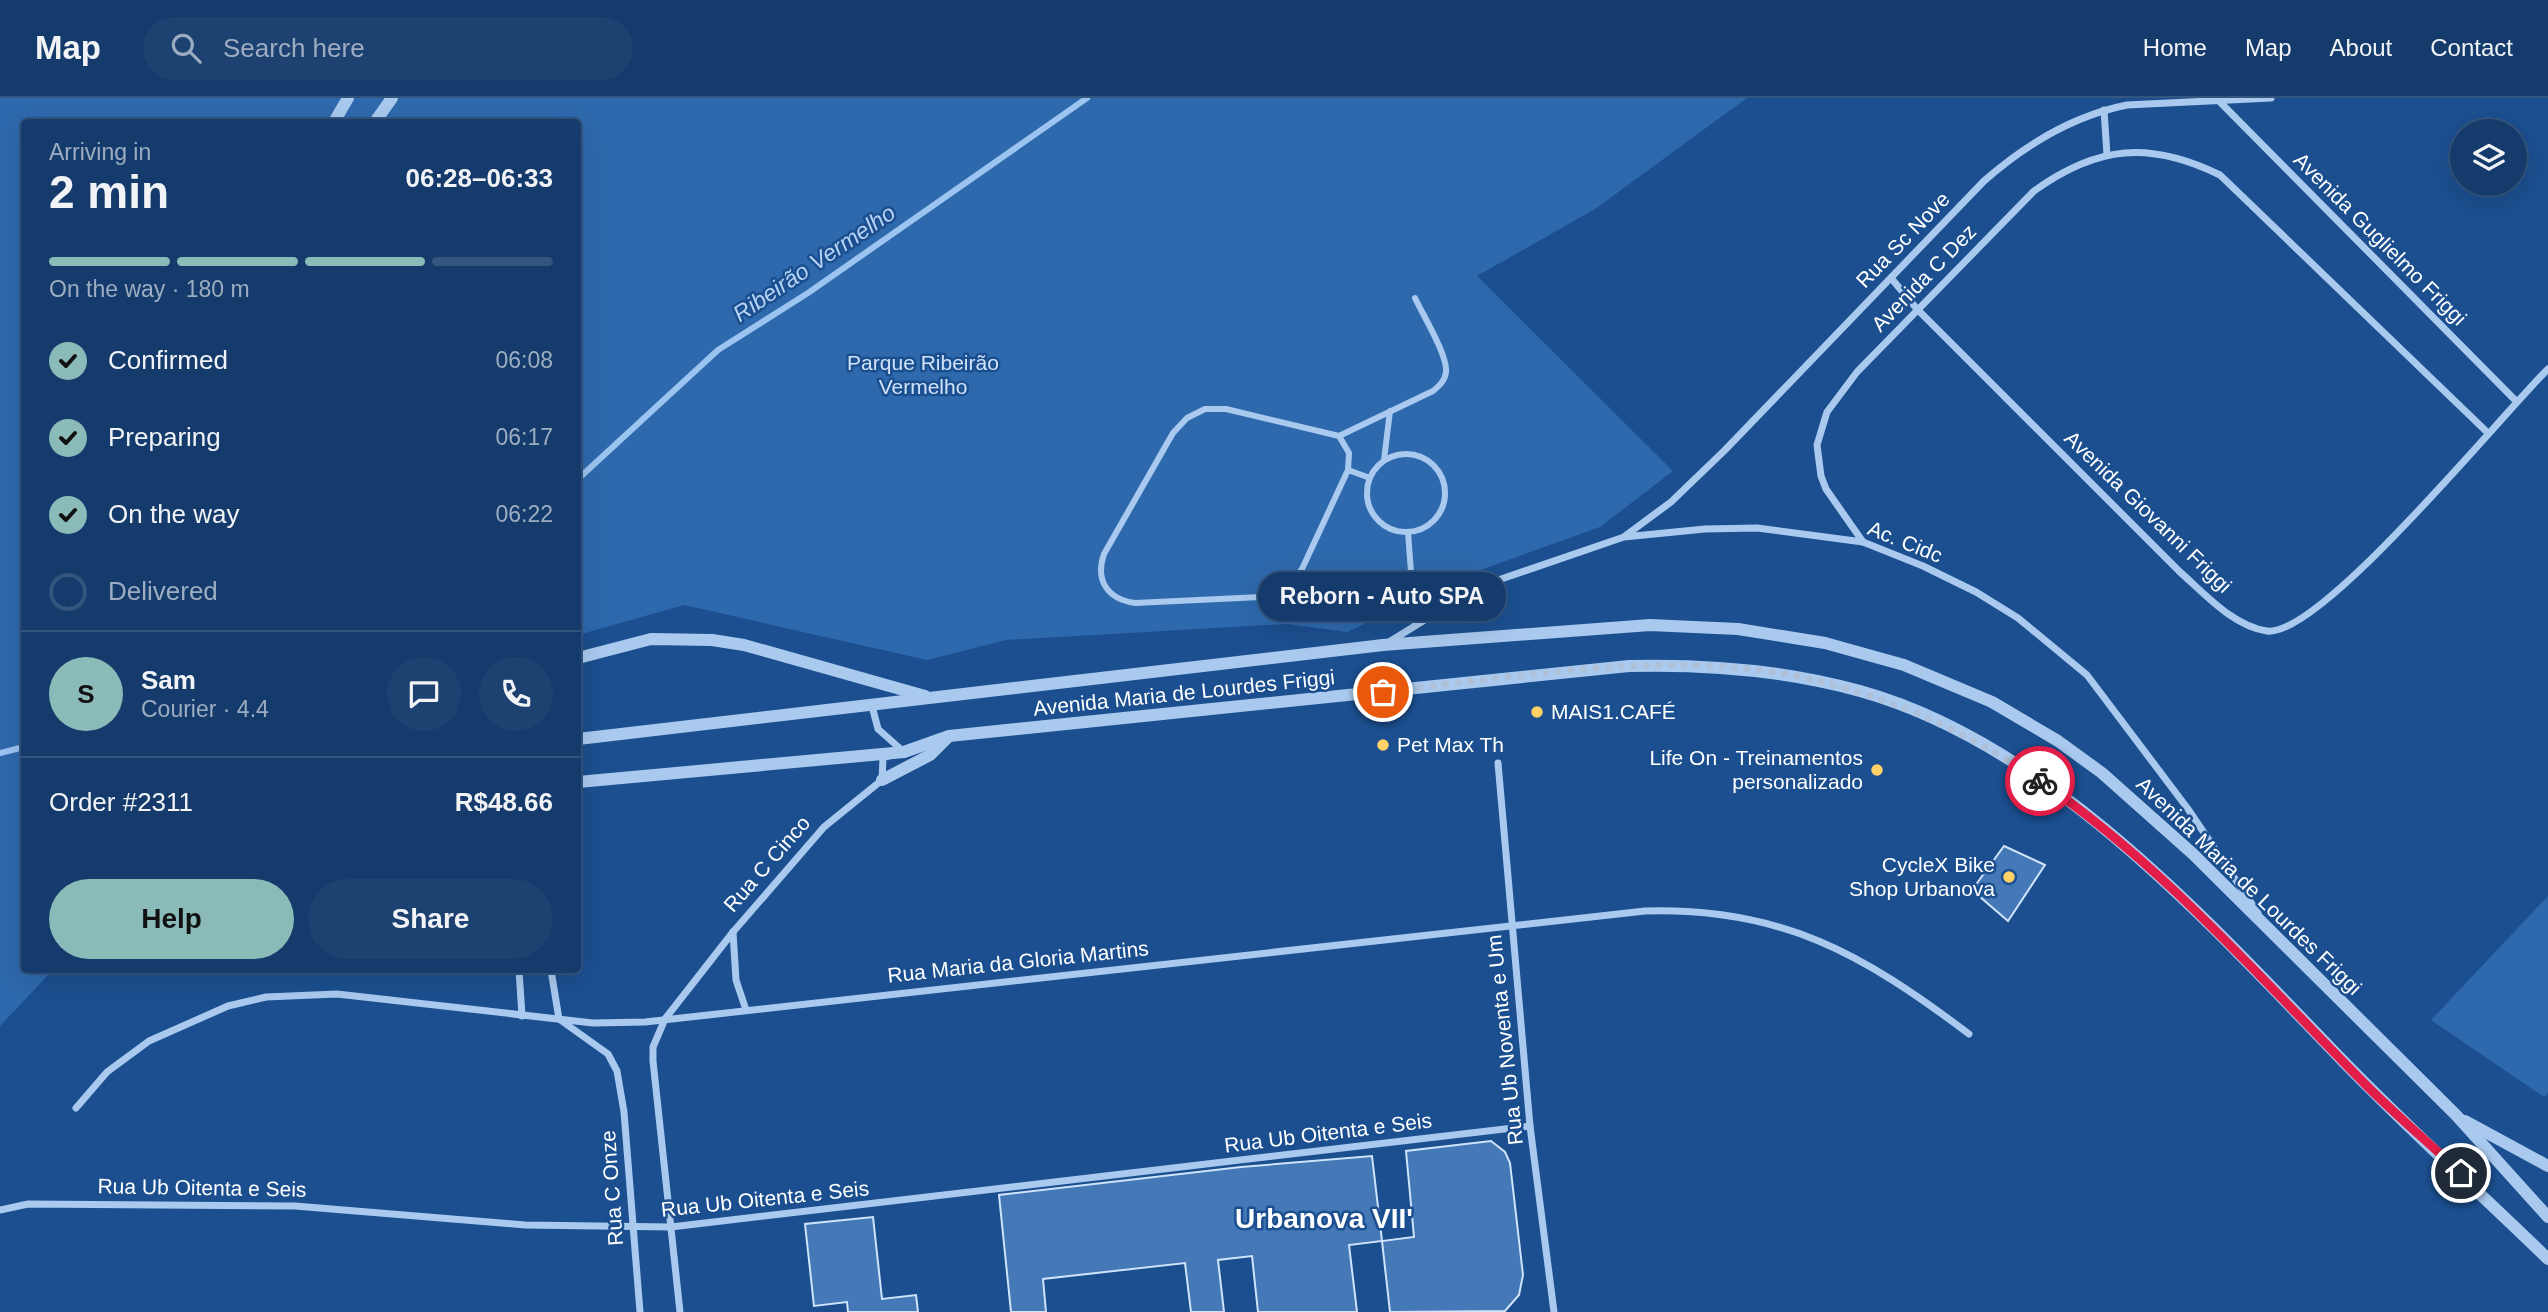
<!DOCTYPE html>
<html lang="en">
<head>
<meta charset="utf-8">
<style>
	:root { --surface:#143b6b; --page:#1d4271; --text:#f1f3f6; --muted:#9dadc1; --line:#33557e; --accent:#8bbbb9 }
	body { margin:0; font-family:Helvetica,sans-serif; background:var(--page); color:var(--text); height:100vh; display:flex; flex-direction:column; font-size:26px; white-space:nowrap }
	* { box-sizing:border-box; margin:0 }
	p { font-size:23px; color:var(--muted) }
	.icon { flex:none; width:38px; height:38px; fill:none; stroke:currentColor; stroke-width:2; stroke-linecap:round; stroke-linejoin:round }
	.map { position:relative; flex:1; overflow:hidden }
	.drawer { position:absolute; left:21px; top:21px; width:560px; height:854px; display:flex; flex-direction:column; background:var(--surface); border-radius:7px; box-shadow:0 7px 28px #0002,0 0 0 2px var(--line) }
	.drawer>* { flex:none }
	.fabs { position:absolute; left:2450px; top:21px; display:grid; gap:14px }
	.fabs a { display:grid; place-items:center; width:77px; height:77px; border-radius:50%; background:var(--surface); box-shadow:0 7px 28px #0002,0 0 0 2px var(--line); font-size:35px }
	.pin { position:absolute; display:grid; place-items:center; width:60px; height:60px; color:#fff; margin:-30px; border:4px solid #fff; border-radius:50%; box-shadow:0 2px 7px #0007 }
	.courier { position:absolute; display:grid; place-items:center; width:70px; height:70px; margin:-35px; border:5px solid #e11d48; border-radius:50%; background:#fff; color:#222; box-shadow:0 2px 9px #0007 }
	.bubble { position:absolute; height:49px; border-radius:24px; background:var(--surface); box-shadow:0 7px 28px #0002,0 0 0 2px var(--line); font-size:23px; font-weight:600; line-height:49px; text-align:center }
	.summary em { font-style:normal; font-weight:600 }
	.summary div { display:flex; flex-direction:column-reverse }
	.summary { display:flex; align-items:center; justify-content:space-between; height:119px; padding:0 28px }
	h1 { font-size:46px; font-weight:600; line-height:52px }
	.bar { display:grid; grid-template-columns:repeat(4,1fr); gap:10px 7px; align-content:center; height:84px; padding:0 28px }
	.bar i { height:9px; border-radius:5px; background:var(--line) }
	.bar .selected { background:var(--accent) }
	.bar p { grid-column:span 4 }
	.line { display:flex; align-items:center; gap:18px; padding:0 28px; border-top:2px solid var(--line) }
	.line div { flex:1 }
	.round { display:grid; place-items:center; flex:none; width:74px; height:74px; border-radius:37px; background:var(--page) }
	ol { padding:0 28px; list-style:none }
	li { display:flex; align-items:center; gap:21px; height:77px }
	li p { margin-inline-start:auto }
	li .icon { padding:7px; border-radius:50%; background:var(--accent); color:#111; stroke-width:4 }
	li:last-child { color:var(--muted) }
	li i { width:38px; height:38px; border:4px solid var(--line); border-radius:50% }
	.action { display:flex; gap:14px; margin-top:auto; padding:14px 28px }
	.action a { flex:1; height:80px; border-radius:42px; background:var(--accent); color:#111; font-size:28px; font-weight:600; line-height:80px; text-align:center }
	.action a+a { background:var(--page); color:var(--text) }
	header { display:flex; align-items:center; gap:42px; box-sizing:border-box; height:98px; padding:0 35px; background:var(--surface); border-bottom:2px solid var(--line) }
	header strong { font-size:33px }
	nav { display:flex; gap:38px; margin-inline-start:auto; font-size:24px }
	.search { width:490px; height:63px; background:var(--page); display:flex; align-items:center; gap:18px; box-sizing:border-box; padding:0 24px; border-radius:38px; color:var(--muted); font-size:26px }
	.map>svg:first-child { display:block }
	.green { fill:#2e69ad }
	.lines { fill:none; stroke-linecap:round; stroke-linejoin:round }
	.stream { stroke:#9cc4f0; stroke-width:6 }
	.building { fill:#4478b7; stroke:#cfe3fa; stroke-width:2 }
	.pedestrian { stroke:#a9c9ee; stroke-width:6 }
	.minor { stroke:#a9c9ee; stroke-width:7 }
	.tertiary { stroke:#a9c9ee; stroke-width:12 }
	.done { stroke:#afc1d8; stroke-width:7; stroke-dasharray:0 12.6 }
	.route { stroke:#e11d48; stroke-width:9 }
	.poi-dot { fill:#ffd166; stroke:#1b4f8f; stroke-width:2.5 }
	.labels { text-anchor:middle; stroke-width:5; stroke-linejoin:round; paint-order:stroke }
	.street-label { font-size:21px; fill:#fff; stroke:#1b4f8f }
	.park-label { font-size:21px; fill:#cfe3fa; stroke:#1b4f8f }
	.poi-label { font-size:21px; fill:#fff; stroke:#1b4f8f; text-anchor:start }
	.water-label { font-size:23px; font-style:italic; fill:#b5d3f5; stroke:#1b4f8f }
	.district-label { font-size:28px; font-weight:bold; fill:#fff; stroke:#1b4f8f }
</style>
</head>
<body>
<header>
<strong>Map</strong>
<div class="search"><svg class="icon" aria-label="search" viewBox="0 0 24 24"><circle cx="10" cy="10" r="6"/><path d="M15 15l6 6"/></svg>Search here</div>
<nav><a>Home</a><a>Map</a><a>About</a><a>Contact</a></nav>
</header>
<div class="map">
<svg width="2548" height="1214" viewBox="0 0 2548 1214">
	<rect width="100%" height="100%" fill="#1b4f8f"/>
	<g class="green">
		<polygon points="0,0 1747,0 1595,111 1477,178 1673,373 1600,429 1475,474 1347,534 1287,526 1006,542 927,562 684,507 578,537 578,24 24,24 24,872 53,872 0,928"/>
		<polygon points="2548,798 2548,995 2544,999 2431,922"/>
	</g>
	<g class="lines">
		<g class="stream">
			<polyline points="578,381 718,252 808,195 1087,0"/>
			<polyline points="0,655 24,649"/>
		</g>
	</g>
	<g class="building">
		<polygon points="2004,748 2045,767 2008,823 1972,792"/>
		<polygon points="1491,1043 1505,1054 1510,1065 1523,1177 1519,1197 1505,1213 1390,1214 1382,1143 1414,1139 1406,1053"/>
		<polygon points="1372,1058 1382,1143 1349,1147 1357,1214 1258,1214 1252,1158 1218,1162 1224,1214 1191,1214 1185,1165 1043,1181 1046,1214 1011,1214 999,1097 1241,1069"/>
		<polygon points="873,1119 882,1201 916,1197 918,1214 848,1214 847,1204 814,1208 805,1126"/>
	</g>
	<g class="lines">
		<g class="pedestrian">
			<path d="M1339,338L1349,355L1348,372L1302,471C1290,487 1280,494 1261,499L1135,505C1107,501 1095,482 1104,456L1173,335L1187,320L1205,311H1226L1339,338L1433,293C1439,288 1445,283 1446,274C1448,258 1423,217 1415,200"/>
			<circle cx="1406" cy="395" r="39"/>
			<polyline points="1384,362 1390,313"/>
			<polyline points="1348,372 1370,380"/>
			<polyline points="1408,434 1415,528"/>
		</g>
		<g class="minor">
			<polyline points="2220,4 2516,303"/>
			<polyline points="2104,12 2107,57"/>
			<path d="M1891,180L1917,211L2180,474C2205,496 2233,528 2267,533C2320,540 2503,315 2548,271"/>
			<path d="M1625,438L1671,404L1725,352L1984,83C2026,46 2072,18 2127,7L2271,0"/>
			<path d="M1863,444L1826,391L1821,378L1817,347L1827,314L1857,274L2034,93C2098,47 2150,43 2220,77L2488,335"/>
			<polyline points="1389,544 1478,489 1624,439 1705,431 1757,430 1863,444 1923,468 1976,494 2018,520 2087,577 2188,711 2258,815"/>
			<polyline points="872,608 878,631 904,654"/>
			<polyline points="1498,665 1530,1028 1554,1214"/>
			<polyline points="733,834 736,882 746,912"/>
			<polyline points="519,872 522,918"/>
			<polyline points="551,872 559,921 608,956 617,973 624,1014 640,1214"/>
			<path d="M76,1010L107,974L149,943L228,908L266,899L337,896L593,925L645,924L1645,813C1782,809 1863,856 1969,936"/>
			<polyline points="0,1112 28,1106 295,1108 525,1127 671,1129 1530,1028"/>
			<polyline points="680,1214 653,963 653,949 665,921 733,834 824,729 882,682 883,660 889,658"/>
		</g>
		<g class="tertiary">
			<polyline points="334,24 348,0"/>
			<polyline points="375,24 392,0"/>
			<polyline points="578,560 651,541 712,542 744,547 925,598"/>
			<polyline points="578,641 1383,547 1650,527 1738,531 1825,545 1904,567 1992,604 2058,643 2102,675 2193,756 2456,1017 2548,1119"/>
			<polyline points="882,682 930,657 948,639"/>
			<path d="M578,684L904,654L949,638L1629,568C1707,566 1784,572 1860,593C2051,646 2210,826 2343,963C2409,1031 2480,1095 2548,1161"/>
			<polyline points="2465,1023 2548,1068"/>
		</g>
	</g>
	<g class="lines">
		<path class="done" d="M1383,594C1492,582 1603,562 1712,568C1831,573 1942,617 2040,683"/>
		<path class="route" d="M2040,683C2163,767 2262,882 2367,988C2397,1018 2430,1046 2461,1075"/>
	</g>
	<g class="poi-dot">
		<circle cx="1537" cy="614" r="7"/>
		<circle cx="1383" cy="647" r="7"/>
		<circle cx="1877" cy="672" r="7"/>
		<circle cx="2009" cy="779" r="7"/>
	</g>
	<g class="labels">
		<g class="street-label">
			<text transform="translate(2380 141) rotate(45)" y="7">Avenida Guglielmo Friggi</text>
			<text transform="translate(1903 142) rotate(-46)" y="7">Rua Sc Nove</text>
			<text transform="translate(1924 180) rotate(-46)" y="7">Avenida C Dez</text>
			<text transform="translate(2148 414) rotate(44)" y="7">Avenida Giovanni Friggi</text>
			<text transform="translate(1905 444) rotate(22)" y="7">Ac. Cidc</text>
			<text transform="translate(1184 595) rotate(-6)" y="7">Avenida Maria de Lourdes Friggi</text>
			<text transform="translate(767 766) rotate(-49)" y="7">Rua C Cinco</text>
			<text transform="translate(2249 788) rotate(44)" y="7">Avenida Maria de Lourdes Friggi</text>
			<text transform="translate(1018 864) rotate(-6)" y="7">Rua Maria da Gloria Martins</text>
			<text transform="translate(1505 942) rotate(-96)" y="7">Rua Ub Noventa e Um</text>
			<text transform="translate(1328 1035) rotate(-7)" y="7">Rua Ub Oitenta e Seis</text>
			<text transform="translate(202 1090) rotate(1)" y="7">Rua Ub Oitenta e Seis</text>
			<text transform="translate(612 1090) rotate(-94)" y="7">Rua C Onze</text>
			<text transform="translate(765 1101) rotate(-6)" y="7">Rua Ub Oitenta e Seis</text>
		</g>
		<g class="park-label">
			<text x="923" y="272">Parque Ribeirão<tspan x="923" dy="24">Vermelho</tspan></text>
		</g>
		<g class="poi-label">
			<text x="1551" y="621">MAIS1.CAFÉ</text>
			<text x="1397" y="654">Pet Max Th</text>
			<text x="1863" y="667" text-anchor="end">Life On - Treinamentos<tspan x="1863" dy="24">personalizado</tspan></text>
			<text x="1995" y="774" text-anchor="end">CycleX Bike<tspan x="1995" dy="24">Shop Urbanova</tspan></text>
		</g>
		<g class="water-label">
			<text transform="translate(814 165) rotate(-34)" y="8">Ribeirão Vermelho</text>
		</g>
		<g class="district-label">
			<text x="1324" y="1130">Urbanova VII'</text>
		</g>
	</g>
</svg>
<div class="fabs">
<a><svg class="icon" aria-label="layers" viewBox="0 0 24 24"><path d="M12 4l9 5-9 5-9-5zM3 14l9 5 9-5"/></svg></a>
</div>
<div class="pin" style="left:1383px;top:594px;background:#ea580c"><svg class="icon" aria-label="bag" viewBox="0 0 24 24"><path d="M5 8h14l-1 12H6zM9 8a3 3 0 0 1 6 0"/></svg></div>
<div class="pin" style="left:2461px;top:1075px;background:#1f2937"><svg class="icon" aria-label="home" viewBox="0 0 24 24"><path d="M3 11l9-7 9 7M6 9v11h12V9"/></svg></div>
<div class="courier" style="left:2040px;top:683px"><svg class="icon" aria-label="bike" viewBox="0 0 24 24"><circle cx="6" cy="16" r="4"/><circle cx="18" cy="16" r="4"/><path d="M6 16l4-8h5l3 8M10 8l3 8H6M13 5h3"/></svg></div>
<div class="bubble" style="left:1258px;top:474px;width:248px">Reborn - Auto SPA</div>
<section class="drawer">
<div class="summary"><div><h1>2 min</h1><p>Arriving in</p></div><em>06:28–06:33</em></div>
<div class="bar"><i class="selected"></i><i class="selected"></i><i class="selected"></i><i></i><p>On the way · 180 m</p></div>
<ol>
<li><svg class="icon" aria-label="check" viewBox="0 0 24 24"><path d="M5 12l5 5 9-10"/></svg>Confirmed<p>06:08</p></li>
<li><svg class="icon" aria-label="check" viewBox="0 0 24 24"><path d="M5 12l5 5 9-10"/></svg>Preparing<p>06:17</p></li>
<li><svg class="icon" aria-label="check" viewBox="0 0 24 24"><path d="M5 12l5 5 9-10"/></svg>On the way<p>06:22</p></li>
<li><i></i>Delivered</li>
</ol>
<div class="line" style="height:126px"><b class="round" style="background:var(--accent);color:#111">S</b><div><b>Sam</b><p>Courier · 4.4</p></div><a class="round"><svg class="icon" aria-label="chat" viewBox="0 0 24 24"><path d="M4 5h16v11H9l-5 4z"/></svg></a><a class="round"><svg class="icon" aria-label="phone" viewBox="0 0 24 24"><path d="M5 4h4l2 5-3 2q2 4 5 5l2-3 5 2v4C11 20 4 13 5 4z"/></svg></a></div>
<div class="line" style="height:91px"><div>Order #2311</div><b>R$48.66</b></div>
<div class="action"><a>Help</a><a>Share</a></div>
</section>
</div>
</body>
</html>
